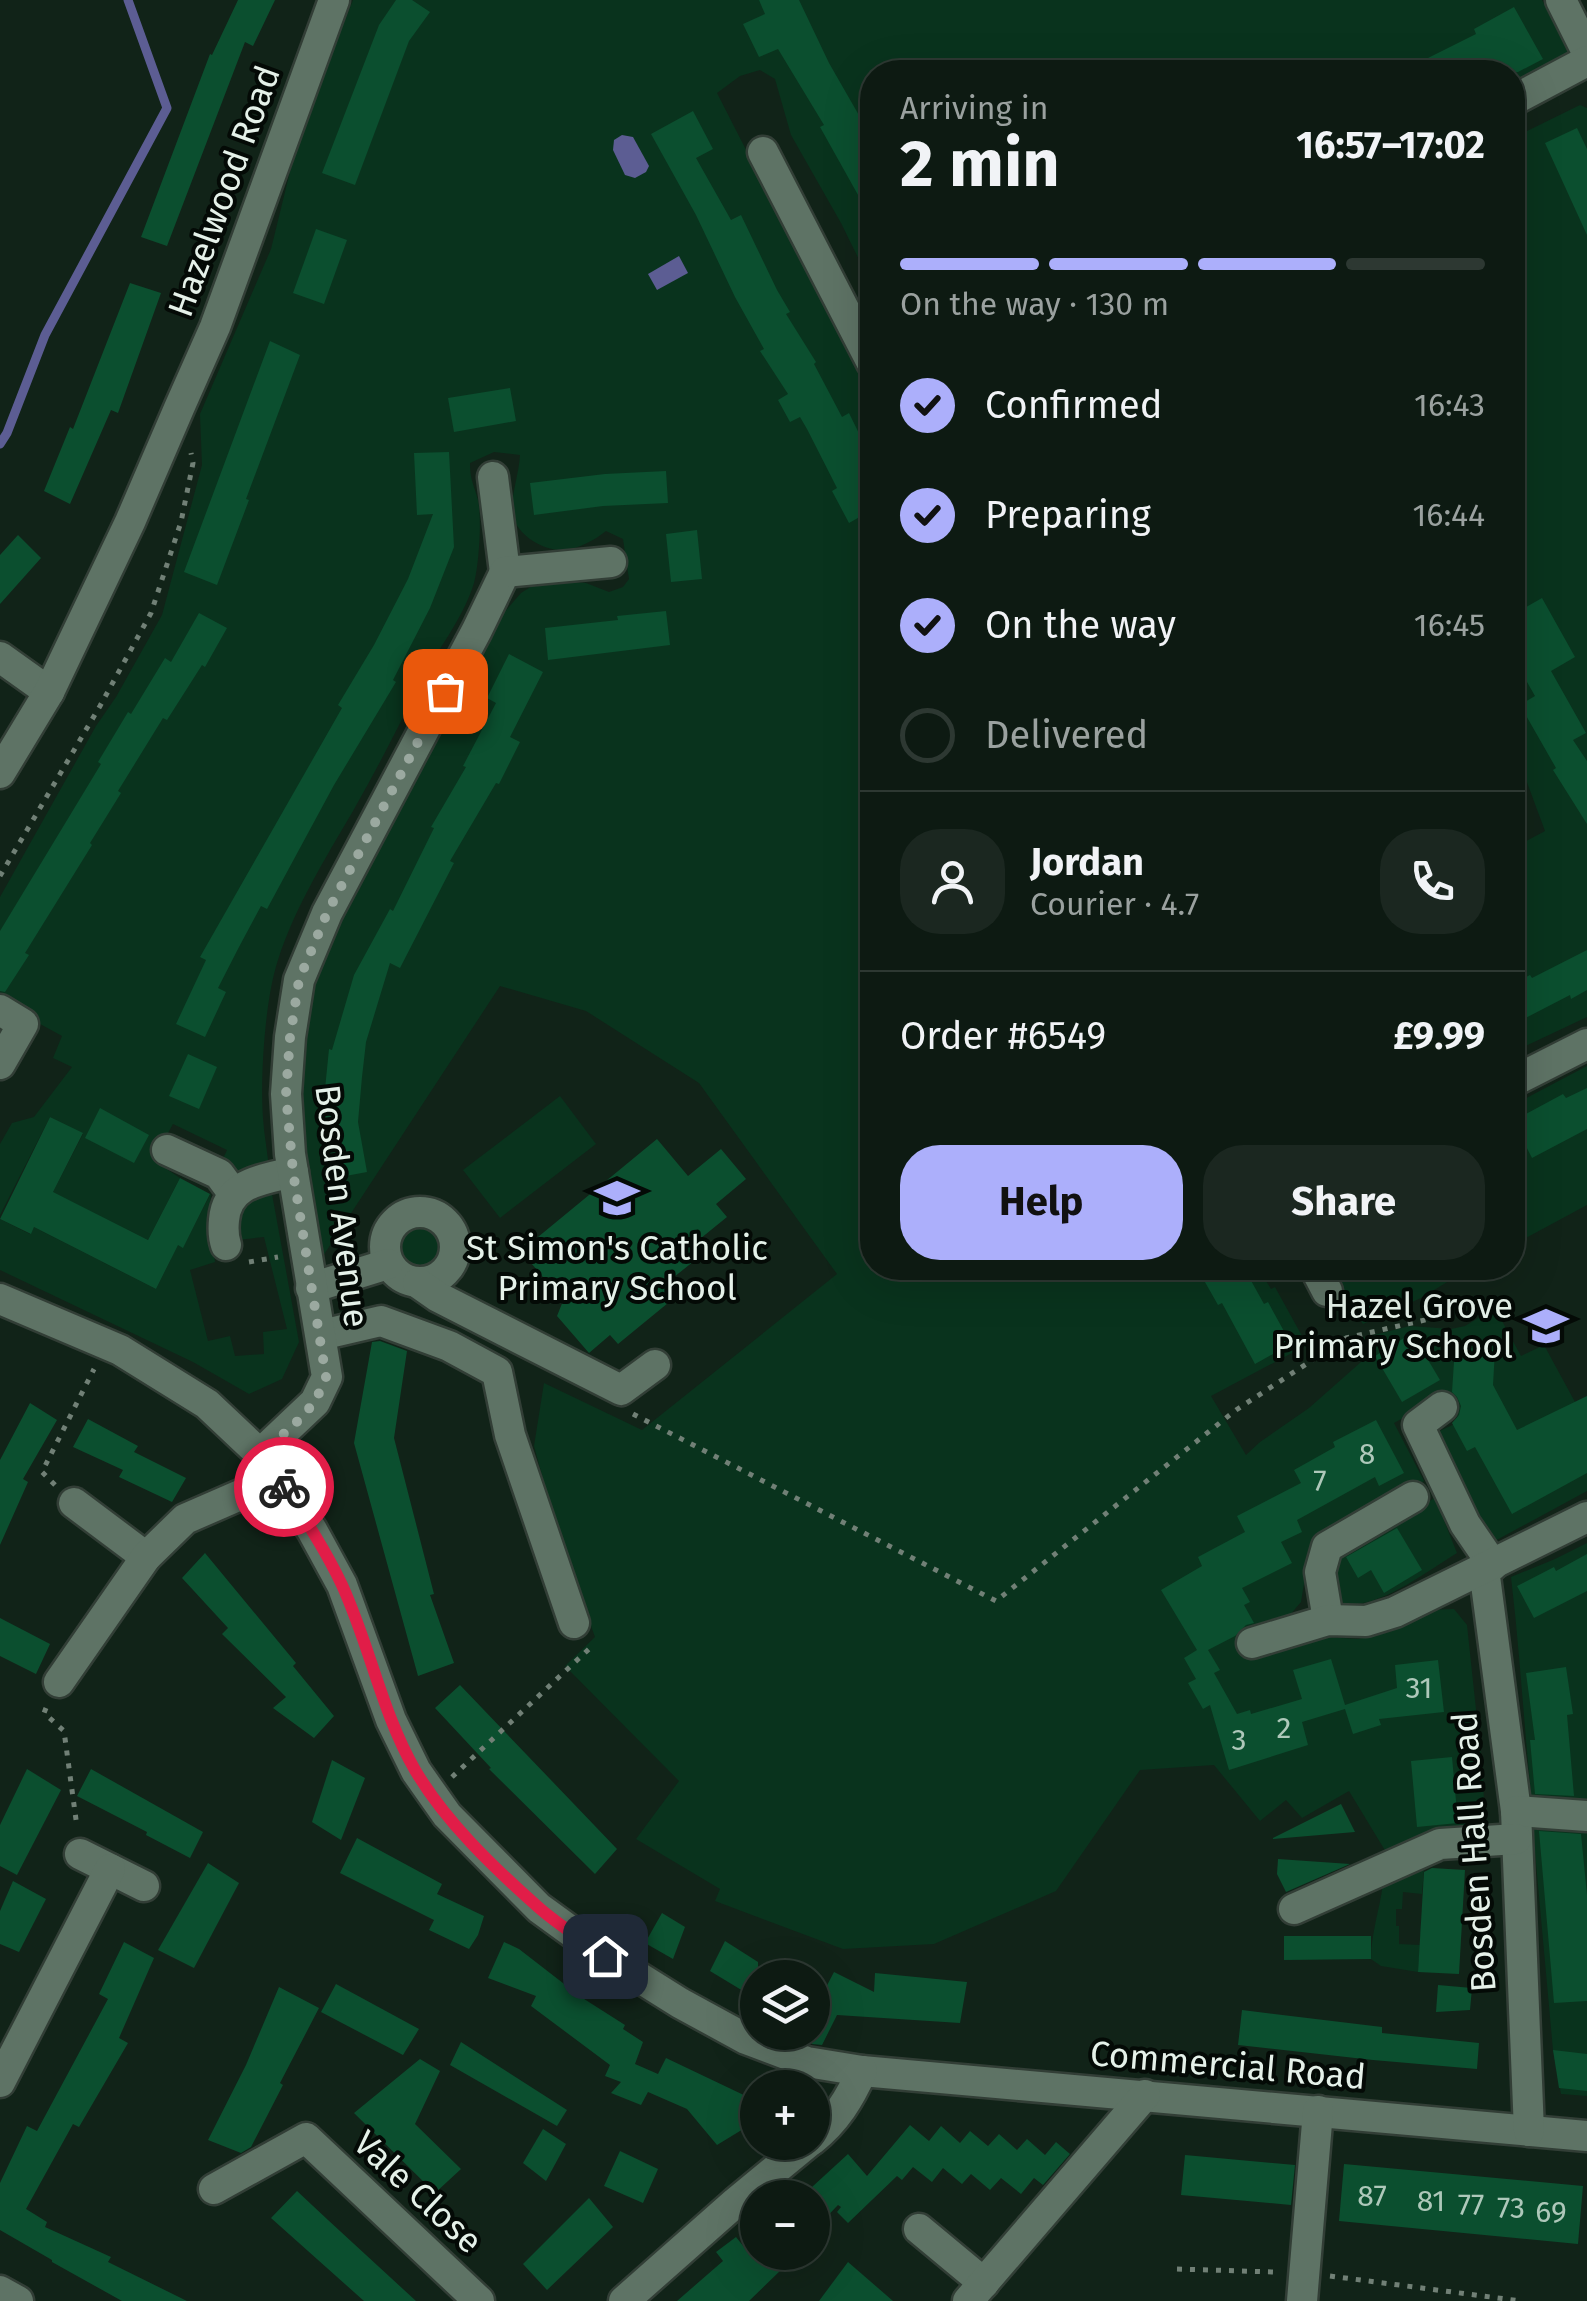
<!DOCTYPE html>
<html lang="en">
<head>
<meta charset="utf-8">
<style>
	:root { --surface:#0d1a12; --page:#1b2720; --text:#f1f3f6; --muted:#9aa19f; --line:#2d3832; --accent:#acaffb }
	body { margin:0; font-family:"Fira Sans",sans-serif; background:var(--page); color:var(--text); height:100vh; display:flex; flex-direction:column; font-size:38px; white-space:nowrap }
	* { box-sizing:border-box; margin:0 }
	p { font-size:32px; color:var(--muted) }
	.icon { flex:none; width:55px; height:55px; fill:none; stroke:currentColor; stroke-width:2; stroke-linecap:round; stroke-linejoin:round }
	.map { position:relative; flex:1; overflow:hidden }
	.panel { position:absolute; left:860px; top:60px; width:665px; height:1220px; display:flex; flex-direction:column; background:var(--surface); border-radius:40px; box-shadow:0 10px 40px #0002,0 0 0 2px var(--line) }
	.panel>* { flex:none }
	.tools { position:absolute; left:740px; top:1960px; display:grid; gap:20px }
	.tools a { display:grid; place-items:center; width:90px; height:90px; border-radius:50%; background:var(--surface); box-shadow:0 10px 40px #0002,0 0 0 2px var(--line); font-size:50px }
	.pin { position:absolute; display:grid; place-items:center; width:85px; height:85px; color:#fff; margin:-42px; border-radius:20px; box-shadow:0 5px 15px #0006 }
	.courier { position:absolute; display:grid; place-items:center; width:100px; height:100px; margin:-50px; border:8px solid #e11d48; border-radius:50%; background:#fff; color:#222; box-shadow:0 2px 12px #0007 }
	.head em { font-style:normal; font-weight:700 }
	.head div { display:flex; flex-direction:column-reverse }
	.head { display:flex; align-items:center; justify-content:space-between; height:170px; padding:0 40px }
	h1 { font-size:65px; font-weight:700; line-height:75px }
	.bar { display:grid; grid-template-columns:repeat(4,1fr); gap:15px 10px; align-content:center; height:120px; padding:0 40px }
	.bar i { height:12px; border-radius:8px; background:var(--line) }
	.bar .selected { background:var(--accent) }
	.bar p { grid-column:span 4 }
	.line { display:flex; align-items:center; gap:25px; padding:0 40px; border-top:2px solid var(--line) }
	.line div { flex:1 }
	.round { display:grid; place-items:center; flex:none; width:105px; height:105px; border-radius:40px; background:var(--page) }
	ol { padding:0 40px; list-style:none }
	li { display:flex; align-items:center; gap:30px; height:110px }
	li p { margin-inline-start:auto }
	li .icon { padding:10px; border-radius:50%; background:var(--accent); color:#111; stroke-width:4 }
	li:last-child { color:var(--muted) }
	li i { width:55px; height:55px; border:5px solid var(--line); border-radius:50% }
	.button { display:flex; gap:20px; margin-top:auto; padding:20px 40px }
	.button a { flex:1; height:115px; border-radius:40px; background:var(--accent); color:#111; font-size:40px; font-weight:700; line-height:115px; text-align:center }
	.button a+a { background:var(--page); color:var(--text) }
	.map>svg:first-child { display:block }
	.green { fill:#09331d }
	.water { fill:#5c5d93 }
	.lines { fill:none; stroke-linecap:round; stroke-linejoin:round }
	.stream { stroke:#5c5d93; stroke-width:9 }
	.building { fill:#0b4f2f }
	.minor-casing { stroke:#323e36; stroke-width:35 }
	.path { stroke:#718076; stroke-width:5; stroke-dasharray:5 8; stroke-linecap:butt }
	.minor { stroke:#5e7365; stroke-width:30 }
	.done { stroke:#9ba9a0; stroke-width:10; stroke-dasharray:0 18 }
	.route { stroke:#e11d48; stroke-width:12 }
	.labels { text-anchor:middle; stroke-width:8; stroke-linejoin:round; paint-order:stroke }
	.number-label { font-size:30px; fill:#aec8ba }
	.street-label { font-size:35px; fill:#e5f1e9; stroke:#040a06 }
	.poi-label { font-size:35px; fill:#e5f1e9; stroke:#040a06 }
</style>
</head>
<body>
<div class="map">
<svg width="1587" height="2301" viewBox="0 0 1587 2301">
	<rect width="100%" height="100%" fill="#112318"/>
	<g class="green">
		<path d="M353,0H1542L1570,53L1513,81L1512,72H872V286L841,223L791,135L775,79L760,70L740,76L717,93L872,396V1268H1258L1271,1289L1275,1287L1307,1345L1211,1396L1246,1455L1260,1442L1309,1408L1361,1362L1352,1342L1362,1338L1410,1326L1451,1329L1465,1326L1495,1308L1521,1356L1544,1345L1587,1424V1491L1493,1542L1431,1435L1461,1421L1442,1396L1394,1423L1424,1481L1367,1512L1306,1571L1301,1602L1289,1616L1239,1642L1253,1660L1323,1637L1358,1639L1392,1631L1429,1610L1454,1609L1467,1625L1483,1775L1485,1832L1389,1857L1349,1791L1302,1818L1286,1800L1260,1821L1214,1765L1140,1770L1056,1891L934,1944L843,1949L715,1901L720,1889L636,1839L679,1781L565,1666L595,1637L560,1541L534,1446L544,1383L642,1430L837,1274L699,1083L586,1011L500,986L323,1256L301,1119L300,1071L311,987L326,950L373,851L495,623L521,593L543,579L586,583L609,592L623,587L629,579L623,539L606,531C595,540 578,549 563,550C542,551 513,533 512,510C512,492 519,473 520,455L494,452L470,463C470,480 474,485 478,500C482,517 479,566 474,583C463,619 437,650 420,683C399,726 377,769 353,811C325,859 295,907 278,960C265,999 260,1077 263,1118C264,1136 268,1153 269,1171L236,1179L220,1165L227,1150L173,1124L153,1160L180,1178L148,1240L66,1199L44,1209L83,1134L50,1117L0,1215V1144L12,1123L34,1117L72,1067L53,1058L62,1036L0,1002V897L96,726L116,697L162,615L202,465L200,414L271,249L299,135Z"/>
		<polygon points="1580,105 1587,108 1587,1017 1513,1052 1513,848 1545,831 1525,777 1513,752 1513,138"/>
		<polygon points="1587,1066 1587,1205 1513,1245 1513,1105"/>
		<polygon points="560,1096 596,1144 500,1218 463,1170"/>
		<polygon points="211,1193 209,1218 215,1262 190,1270 208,1341 230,1336 235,1356 264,1354 263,1332 287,1329 264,1237 237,1240 233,1214 245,1193 272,1194 299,1342 282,1379 249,1394 193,1362 0,1270 0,1219 30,1234 34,1227 156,1289 171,1259 168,1240 183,1247"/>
		<circle cx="420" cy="1248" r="24"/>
		<polygon points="1329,1268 1470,1268 1421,1298 1363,1324"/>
		<path d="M1435,1498L1457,1553C1427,1571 1377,1611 1343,1603L1330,1573L1335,1552Z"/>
		<path d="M1587,1543V1806L1532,1803C1524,1728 1520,1652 1511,1577L1555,1559Z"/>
		<polygon points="1532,1819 1587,1825 1587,2096 1561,2094 1553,2050"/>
		<path d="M1404,1867L1424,1868L1422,1894L1403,1892L1402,1909H1396V1926H1399V1944L1420,1945L1418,1972L1381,1966L1371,1959C1371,1933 1380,1909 1383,1883Z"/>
	</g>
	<g class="water">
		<polygon points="622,135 633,137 649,166 646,172 635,178 625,175 613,150 614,140"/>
		<polygon points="679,256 688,273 657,290 648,274"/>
	</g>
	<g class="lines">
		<polyline class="stream" points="0,444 7,433 45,335 167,108 128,0"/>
	</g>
	<g class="building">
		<polygon points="238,0 275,0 253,46 245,42 167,246 141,237 210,54 212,55"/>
		<polygon points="396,0 412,0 430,12 409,41 355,185 322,173 379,25"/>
		<polygon points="759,0 799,0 829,63 872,138 872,220 820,127 824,125 778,49 759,57 743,24 765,14"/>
		<polygon points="1514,7 1543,59 1518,72 1400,72 1476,34 1474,29"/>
		<polygon points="693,111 713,149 696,158 731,220 741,215 777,290 790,312 786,314 816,362 814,364 842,417 849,413 872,460 872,510 849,523 832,491 837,488 807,429 800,417 790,422 778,400 788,394 760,351 764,349 735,297 696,215 651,134"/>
		<polygon points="1577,128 1587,149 1587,235 1545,143"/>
		<polygon points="316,229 347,240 324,304 293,293"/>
		<polygon points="130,283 161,293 118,413 111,410 70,504 44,491 70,427 73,429"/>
		<polygon points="270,341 300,355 246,499 249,500 217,585 184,572"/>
		<polygon points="510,388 516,421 454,432 448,398"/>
		<polygon points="449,452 454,547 430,608 393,680 396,682 334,785 267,909 261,906 239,947 218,988 226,992 205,1037 176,1024 206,960 200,957 342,708 338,705 374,645 408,579 433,514 417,515 414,453"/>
		<polygon points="666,471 668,503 603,506 534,515 530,483 605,474"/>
		<polygon points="697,530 702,579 671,582 666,534"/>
		<polygon points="18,535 41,558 0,604 0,555"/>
		<polygon points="1542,598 1575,657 1551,671 1586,733 1573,740 1587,761 1587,824 1553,770 1556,768 1520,705 1535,696 1512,656 1512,615"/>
		<polygon points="666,611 670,645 548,660 545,628 618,620 617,616"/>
		<polygon points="199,613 227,628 205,667 202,665 167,720 163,718 118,791 121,793 90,843 92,845 25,953 29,955 5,992 0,991 0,931 101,764 98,762 128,712 131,714 165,658 171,662"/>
		<polygon points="509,654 543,672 510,737 520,742 499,784 496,783 450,861 454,863 400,968 390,963 366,1042 362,1077 358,1122 367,1172 335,1178 323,1109 329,1049 332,1050 354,975 390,909 393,911 434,828 431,827 466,767 463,766 496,703 487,698"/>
		<polygon points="1587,950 1587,990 1571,999 1570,995 1512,1025 1512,984 1530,975 1532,978"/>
		<polygon points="188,1054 217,1067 199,1109 169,1096"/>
		<polygon points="1587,1088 1587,1129 1532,1158 1513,1121 1563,1094 1566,1098"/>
		<polygon points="100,1108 149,1135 134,1163 85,1138"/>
		<polygon points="50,1117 83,1133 53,1192 148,1240 180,1178 210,1194 183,1248 178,1245 156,1289 34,1227 31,1234 0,1219"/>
		<polygon points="657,1139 688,1176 721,1149 746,1179 716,1204 727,1217 690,1247 699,1257 669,1281 679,1294 618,1344 610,1335 589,1353 557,1316 563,1301 521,1251"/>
		<polygon points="1197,1268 1244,1268 1264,1304 1268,1302 1291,1344 1255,1364 1222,1303 1218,1305"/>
		<polygon points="1412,1333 1440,1380 1402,1402 1375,1356"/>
		<polygon points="380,1341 407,1351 394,1438 434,1594 430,1595 454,1663 418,1676 354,1443 372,1342"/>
		<polygon points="1455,1347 1495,1350 1493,1385 1517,1430 1587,1396 1587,1473 1512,1514 1475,1447 1467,1451 1452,1423 1459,1415 1461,1406 1457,1397 1452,1392"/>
		<polygon points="30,1403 57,1420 23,1479 28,1482 0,1545 0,1460"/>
		<polygon points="88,1419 138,1446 134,1452 186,1478 172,1502 119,1477 123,1470 73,1447"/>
		<polygon points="1376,1420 1404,1473 1379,1486 1375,1477 1297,1520 1302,1532 1281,1542 1292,1563 1242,1588 1250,1602 1244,1605 1254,1623 1246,1625 1235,1636 1208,1650 1220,1670 1214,1673 1237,1714 1250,1710 1251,1714 1302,1699 1293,1670 1331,1659 1345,1705 1397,1688 1395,1665 1438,1660 1444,1712 1379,1719 1381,1725 1353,1734 1345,1709 1302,1722 1308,1745 1229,1770 1210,1705 1203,1709 1188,1683 1196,1679 1184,1658 1197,1650 1161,1590 1202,1566 1198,1557 1245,1532 1237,1516 1301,1483 1294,1470 1335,1447 1333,1442"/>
		<polygon points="1397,1528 1422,1570 1384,1593 1371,1570 1358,1578 1346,1557"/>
		<polygon points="205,1553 296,1663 293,1666 334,1716 314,1738 273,1708 286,1697 222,1634 228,1628 182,1578"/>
		<polygon points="1587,1554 1587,1591 1534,1618 1517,1586 1554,1567 1556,1571"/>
		<polygon points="0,1618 50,1644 36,1674 0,1656"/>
		<polygon points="1566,1667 1573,1714 1567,1715 1574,1796 1535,1794 1530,1740 1535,1740 1526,1673"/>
		<polygon points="460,1685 617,1849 595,1874 489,1769 491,1768 435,1708"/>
		<polygon points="1452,1757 1458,1823 1417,1827 1411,1761"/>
		<polygon points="332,1760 365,1778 341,1840 312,1822"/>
		<polygon points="27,1769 61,1790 17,1875 0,1866 0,1825"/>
		<polygon points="91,1769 203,1832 190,1858 146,1835 147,1832 77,1796"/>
		<polygon points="1341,1804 1355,1832 1273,1839 1273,1838"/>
		<polygon points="1539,1831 1581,1834 1587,1895 1587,2001 1554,2003"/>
		<polygon points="357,1838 442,1884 437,1894 484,1916 478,1935 469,1949 429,1930 434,1920 340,1873"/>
		<polygon points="1278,1859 1350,1864 1286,1892 1277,1874"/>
		<polygon points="208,1863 239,1883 194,1968 158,1950"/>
		<polygon points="1432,1868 1465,1870 1459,1974 1418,1972 1424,1872"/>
		<polygon points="13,1881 46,1899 19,1952 0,1944 0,1911"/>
		<polygon points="662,1913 685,1927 673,1959 645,1943"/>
		<polygon points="1284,1936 1371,1936 1371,1959 1284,1960"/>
		<polygon points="725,1941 758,1962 758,2000 710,1971"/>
		<polygon points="124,1942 154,1958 119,2038 128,2043 79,2127 73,2124 26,2209 47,2222 45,2227 111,2257 108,2262 187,2301 122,2301 52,2262 52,2260 0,2230 0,2183 27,2126 37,2131 108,1999 99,1994"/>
		<polygon points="504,1942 519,1949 581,1997 625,2025 623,2029 643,2042 635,2064 658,2074 666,2058 750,2098 758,2109 758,2120 717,2145 687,2109 648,2092 641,2105 611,2093 621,2082 605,2076 610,2065 531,2006 536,1996 488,1978"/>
		<polygon points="834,1972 874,1992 875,1973 967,1982 960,2023 837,2015 822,2045 812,2044 812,1990 822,1995"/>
		<polygon points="336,1984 419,2029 403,2055 321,2012"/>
		<polygon points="1438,1985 1472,1988 1470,2010 1436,2012"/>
		<polygon points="279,1987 319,2008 280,2083 283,2085 251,2147 241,2153 208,2140 246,2065"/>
		<polygon points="1242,2010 1382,2027 1382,2033 1479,2043 1477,2069 1373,2060 1238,2045"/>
		<polygon points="461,2042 567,2110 557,2126 450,2065"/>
		<polygon points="1553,2050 1587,2054 1587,2091 1559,2088"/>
		<polygon points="420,2059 440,2071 415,2124 461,2169 435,2193 354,2113"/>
		<polygon points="910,2125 929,2141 941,2126 960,2143 970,2131 988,2146 999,2134 1017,2150 1027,2139 1045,2155 1056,2142 1070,2154 1043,2185 1034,2178 1021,2194 1001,2178 990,2190 971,2174 962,2184 943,2168 932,2182 913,2167 902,2180 897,2176 848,2223 837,2212 841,2207 838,2205 812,2232 812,2187 848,2154 867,2176"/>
		<polygon points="543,2129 566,2144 546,2181 523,2163"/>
		<polygon points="620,2151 658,2169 643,2203 604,2186"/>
		<polygon points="1185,2155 1295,2165 1291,2205 1181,2195"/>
		<polygon points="1344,2164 1583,2186 1578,2244 1339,2221"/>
		<polygon points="297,2191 328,2220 416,2301 364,2301 271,2218"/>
		<polygon points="589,2198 613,2227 547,2290 523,2264"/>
		<polygon points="736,2237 748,2252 770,2252 783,2268 749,2301 677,2301 723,2261 716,2252"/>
		<polygon points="848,2262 893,2301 819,2301"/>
	</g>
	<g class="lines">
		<g class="minor-casing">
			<g id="minor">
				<polyline points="1561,0 1587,52"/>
				<polyline points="1512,101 1587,61"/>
				<polyline points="763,152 872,363"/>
				<polyline points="493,477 505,572"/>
				<polyline points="0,657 49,692"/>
				<polyline points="0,773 49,692 130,522 180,406 215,327 334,0"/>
				<polyline points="0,1010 23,1024 0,1064"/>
				<polyline points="1512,1082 1587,1044"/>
				<polyline points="167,1150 219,1174 233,1193"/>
				<circle cx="420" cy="1247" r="35"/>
				<path d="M226,1245C223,1236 223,1230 224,1220C227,1182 263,1180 293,1172"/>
				<polyline points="1315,1268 1327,1291"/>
				<polyline points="418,1283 438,1297 621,1390 655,1365"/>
				<polyline points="311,1288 388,1264"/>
				<polyline points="0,1299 120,1350 207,1404 260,1454 312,1530 342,1585 391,1720 416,1771 447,1815 539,1908 605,1956 680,2003 746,2039 807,2062 862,2071 1587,2136"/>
				<polyline points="321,1335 381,1321 449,1346 497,1372 510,1435 574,1623"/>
				<polyline points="1442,1407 1418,1425 1465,1524 1493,1565"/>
				<polyline points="260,1454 315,1402 327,1377 290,1154 286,1094 290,1037 299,980 327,913 477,630 505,572 611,562"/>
				<polyline points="74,1503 146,1557"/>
				<polyline points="1484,1569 1516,1811 1529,2131"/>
				<polyline points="1328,1620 1320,1572 1327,1547 1413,1497"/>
				<polyline points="1252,1643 1328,1620 1366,1621 1395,1612 1587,1517"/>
				<polyline points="59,1682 146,1557 185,1519 279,1478"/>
				<polyline points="1516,1811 1587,1816"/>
				<polyline points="80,1854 144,1886"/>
				<polyline points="1294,1909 1440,1844 1516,1839"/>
				<polyline points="0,2082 110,1869"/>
				<path d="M812,2140C836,2121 850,2098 862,2071"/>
				<polyline points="214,2189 306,2138 479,2301"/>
				<polyline points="919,2229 984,2283"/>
				<polyline points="0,2291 18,2301"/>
				<polyline points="624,2301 736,2202 809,2142"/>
				<polyline points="968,2301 1145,2095"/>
				<polyline points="1302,2301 1318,2111"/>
			</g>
		</g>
		<g class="path">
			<polyline points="0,876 100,706 151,613 181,522 193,463 191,453"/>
			<polyline points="249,1262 278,1257"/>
			<polyline points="633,1414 996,1601 1236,1410 1346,1338 1482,1307"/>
			<polyline points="55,1485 42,1472 94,1369"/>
			<polyline points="46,1708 44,1713 64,1731 77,1827"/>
			<polyline points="452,1777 590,1648"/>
			<polyline points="1177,2269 1274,2272"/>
			<polyline points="1330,2276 1521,2301"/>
		</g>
		<use href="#minor" class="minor"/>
	</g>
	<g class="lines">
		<polyline class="done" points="284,1487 260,1454 293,1426 315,1402 326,1377 293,1172 286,1094 290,1037 299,980 327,913 445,691"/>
		<path class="route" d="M284,1487C305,1519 326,1551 342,1585C370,1646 382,1713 415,1770C445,1821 493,1867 537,1906C558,1925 583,1940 605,1956"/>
	</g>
	<defs>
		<g id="school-bare" transform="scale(3.45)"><path d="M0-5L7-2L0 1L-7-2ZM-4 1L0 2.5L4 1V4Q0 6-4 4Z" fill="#acaffb" stroke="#040a06" stroke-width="2.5" paint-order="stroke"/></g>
	</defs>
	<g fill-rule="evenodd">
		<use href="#school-bare" x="617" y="1198"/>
		<use href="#school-bare" x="1546" y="1326"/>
	</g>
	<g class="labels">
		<g class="number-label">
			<text x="1367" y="1464">8</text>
			<text x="1320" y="1491">7</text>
			<text x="1419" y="1698">31</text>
			<text x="1284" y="1738">2</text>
			<text x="1239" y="1750">3</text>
			<text x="1372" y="2206">87</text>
			<text x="1431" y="2211">81</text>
			<text x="1471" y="2215">77</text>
			<text x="1511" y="2218">73</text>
			<text x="1551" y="2222">69</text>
		</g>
		<g class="street-label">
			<text transform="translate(224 191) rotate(-70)" y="12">Hazelwood Road</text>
			<text transform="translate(342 1206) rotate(83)" y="12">Bosden Avenue</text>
			<text transform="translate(1474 1852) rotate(-94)" y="12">Bosden Hall Road</text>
			<text transform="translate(1228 2065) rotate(5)" y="12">Commercial Road</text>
			<text transform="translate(418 2192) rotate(43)" y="12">Vale Close</text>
		</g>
		<g class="poi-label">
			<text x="617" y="1260">St Simon's Catholic<tspan x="617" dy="40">Primary School</tspan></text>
			<text x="1513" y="1318" text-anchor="end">Hazel Grove<tspan x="1513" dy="40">Primary School</tspan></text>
		</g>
	</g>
</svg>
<div class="tools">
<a><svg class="icon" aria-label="layers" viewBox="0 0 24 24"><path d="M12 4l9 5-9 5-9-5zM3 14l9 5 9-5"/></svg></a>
<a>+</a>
<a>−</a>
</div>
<div class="pin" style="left:445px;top:691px;background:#ea580c"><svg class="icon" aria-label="bag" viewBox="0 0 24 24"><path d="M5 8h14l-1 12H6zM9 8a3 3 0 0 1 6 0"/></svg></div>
<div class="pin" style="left:605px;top:1956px;background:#1f2937"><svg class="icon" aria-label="home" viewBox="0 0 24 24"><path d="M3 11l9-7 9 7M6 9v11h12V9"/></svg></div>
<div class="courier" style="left:284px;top:1487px"><svg class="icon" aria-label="bike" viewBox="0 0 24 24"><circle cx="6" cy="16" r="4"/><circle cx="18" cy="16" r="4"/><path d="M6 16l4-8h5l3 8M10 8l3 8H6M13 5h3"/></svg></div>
<section class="panel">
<div class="head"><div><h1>2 min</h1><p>Arriving in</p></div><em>16:57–17:02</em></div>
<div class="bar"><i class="selected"></i><i class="selected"></i><i class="selected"></i><i></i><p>On the way · 130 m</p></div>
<ol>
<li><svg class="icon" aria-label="check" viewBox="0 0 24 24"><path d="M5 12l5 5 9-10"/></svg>Confirmed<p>16:43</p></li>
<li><svg class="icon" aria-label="check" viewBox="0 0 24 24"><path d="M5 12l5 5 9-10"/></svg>Preparing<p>16:44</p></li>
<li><svg class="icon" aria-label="check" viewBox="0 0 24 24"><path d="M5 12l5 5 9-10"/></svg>On the way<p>16:45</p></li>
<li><i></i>Delivered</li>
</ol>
<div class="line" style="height:180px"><a class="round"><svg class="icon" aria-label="person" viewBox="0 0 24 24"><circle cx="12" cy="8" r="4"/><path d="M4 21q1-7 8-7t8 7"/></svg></a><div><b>Jordan</b><p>Courier · 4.7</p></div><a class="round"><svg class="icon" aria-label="phone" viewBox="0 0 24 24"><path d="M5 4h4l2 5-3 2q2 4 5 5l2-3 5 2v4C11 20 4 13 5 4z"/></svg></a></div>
<div class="line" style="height:130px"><div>Order #6549</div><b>£9.99</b></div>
<div class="button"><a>Help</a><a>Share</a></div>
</section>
</div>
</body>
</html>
